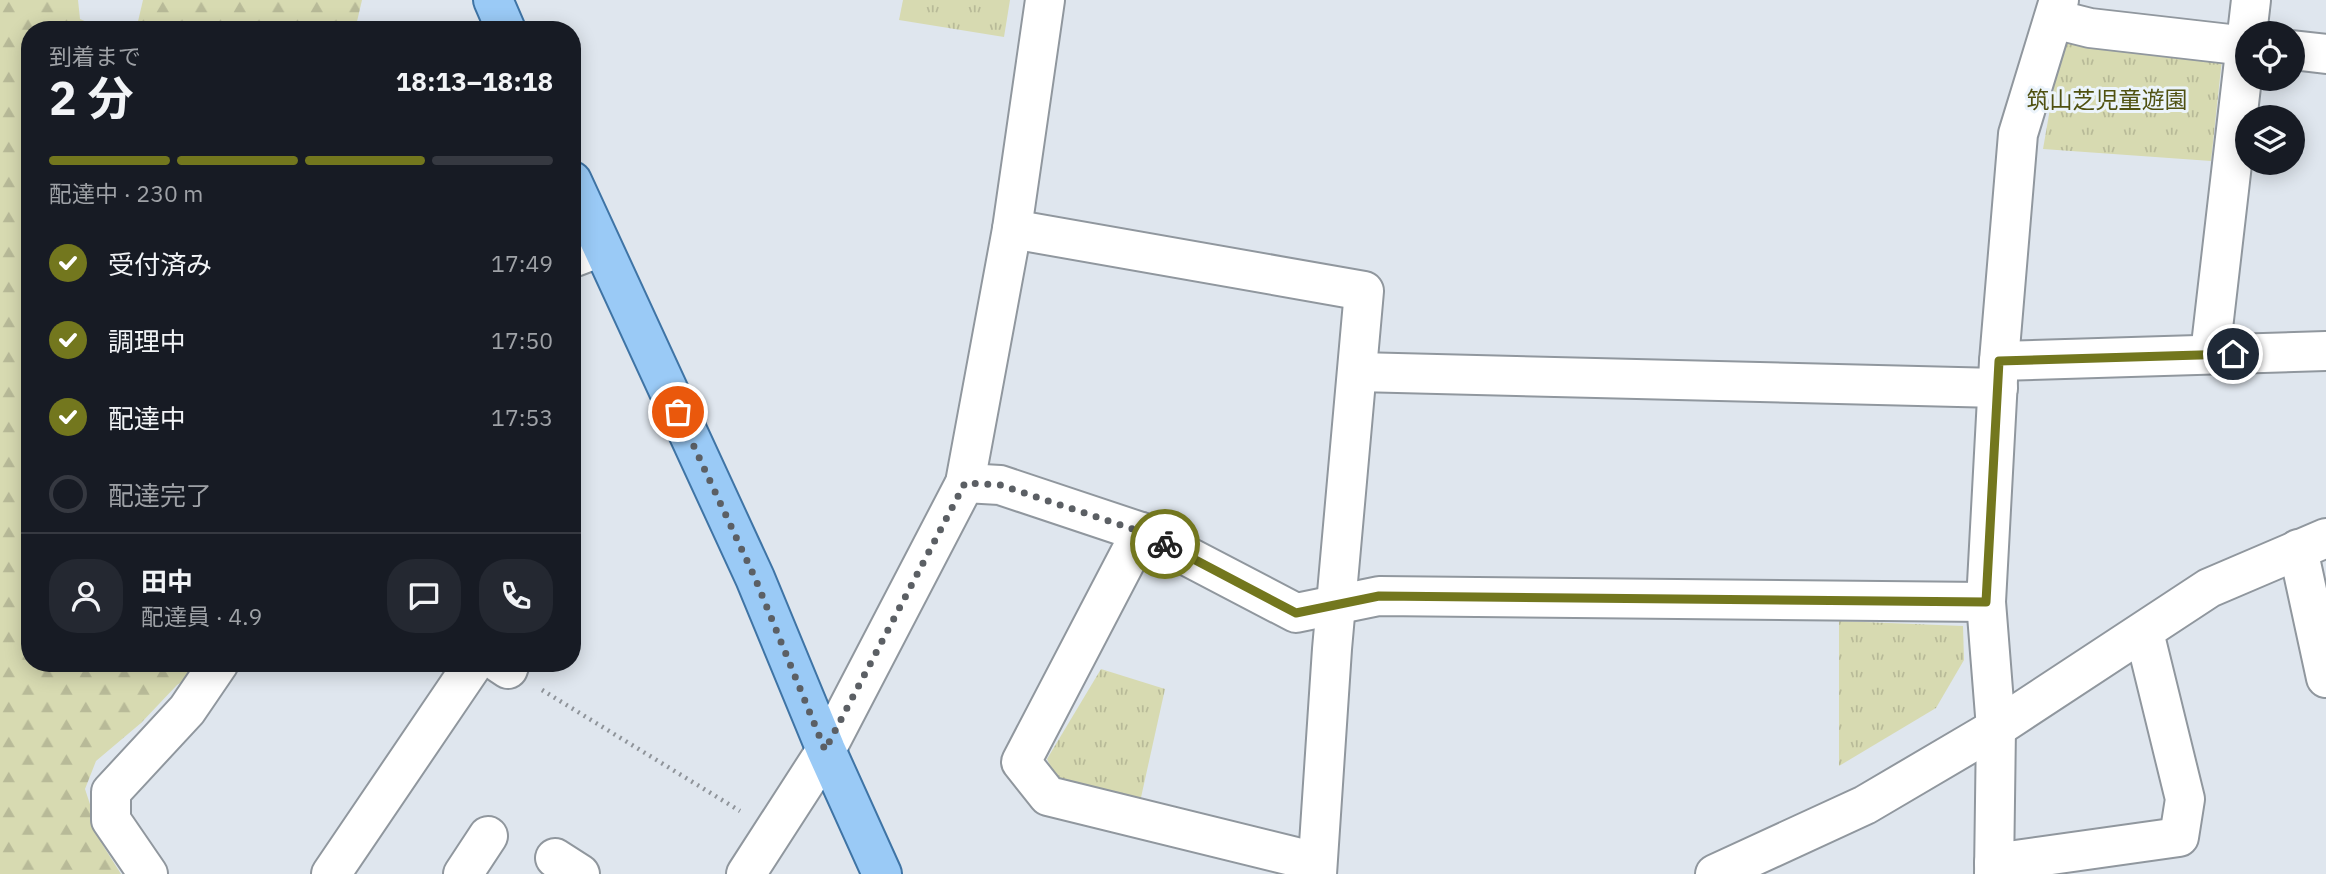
<!DOCTYPE html>
<html lang="ja">
<head>
<meta charset="utf-8">
<style>
	:root { --surface:#171b24; --page:#242831; --text:#f1f3f6; --muted:#9ea1a6; --line:#363941; --accent:#73771e }
	body { margin:0; font-family:"IBM Plex Sans","Noto Sans JP",sans-serif; background:var(--page); color:var(--text); height:100vh; display:flex; flex-direction:column; font-size:26px; white-space:nowrap }
	* { box-sizing:border-box; margin:0 }
	p { font-size:23px; color:var(--muted) }
	.icon { flex:none; width:38px; height:38px; fill:none; stroke:currentColor; stroke-width:2; stroke-linecap:round; stroke-linejoin:round }
	.map { position:relative; flex:1; overflow:hidden }
	.side { position:absolute; left:21px; top:21px; width:560px; height:651px; display:flex; flex-direction:column; background:var(--surface); border-radius:28px; box-shadow:0 4px 18px #0003 }
	.side>* { flex:none }
	.buttons { position:absolute; left:2235px; top:21px; display:grid; gap:14px }
	.buttons a { display:grid; place-items:center; width:70px; height:70px; border-radius:50%; background:var(--surface); box-shadow:0 4px 18px #0003; font-size:35px }
	.pin { position:absolute; display:grid; place-items:center; width:60px; height:60px; color:#fff; margin:-30px; border:4px solid #fff; border-radius:50%; box-shadow:0 2px 7px #0007 }
	.courier { position:absolute; display:grid; place-items:center; width:70px; height:70px; margin:-35px; border:5px solid #73771e; border-radius:50%; background:#fff; color:#222; box-shadow:0 2px 9px #0007 }
	.headline em { font-style:normal; font-weight:700 }
	.headline div { display:flex; flex-direction:column-reverse }
	.headline { display:flex; align-items:center; justify-content:space-between; height:119px; padding:0 28px }
	h1 { font-size:46px; font-weight:700; line-height:52px }
	.bar { display:grid; grid-template-columns:repeat(4,1fr); gap:10px 7px; align-content:center; height:84px; padding:0 28px }
	.bar i { height:9px; border-radius:5px; background:var(--line) }
	.bar .on { background:var(--accent) }
	.bar p { grid-column:span 4 }
	.line { display:flex; align-items:center; gap:18px; padding:0 28px; border-top:2px solid var(--line) }
	.line div { flex:1 }
	.round { display:grid; place-items:center; flex:none; width:74px; height:74px; border-radius:28px; background:var(--page) }
	ol { padding:0 28px; list-style:none }
	li { display:flex; align-items:center; gap:21px; height:77px }
	li p { margin-inline-start:auto }
	li .icon { padding:7px; border-radius:50%; background:var(--accent); color:#fff; stroke-width:4 }
	li:last-child { color:var(--muted) }
	li i { width:38px; height:38px; border:4px solid var(--line); border-radius:50% }
	.map>svg:first-child { display:block }
	.forest { fill:url(#forest-firs) }
	.park { fill:url(#park-tufts) }
	.lines { fill:none; stroke-linecap:round; stroke-linejoin:round }
	.minor-casing { stroke:#90979e; stroke-width:42 }
	.primary-casing { stroke:#3f74a5; stroke-width:42 }
	.path { stroke:#8f949a; stroke-width:4.5; stroke-dasharray:2 5; stroke-linecap:butt }
	.minor { stroke:#fff; stroke-width:38 }
	.primary { stroke:#9acaf6; stroke-width:38 }
	.done { stroke:#5b5f64; stroke-width:7; stroke-dasharray:0 12.6 }
	.route { stroke:#73771e; stroke-width:9 }
	.labels { text-anchor:middle; stroke-width:6; stroke-linejoin:round; paint-order:stroke }
	.park-label { font-size:23px; fill:#4f5111; stroke:#ecf4fb }
</style>
</head>
<body>
<div class="map">
<svg width="2326" height="874" viewBox="0 0 2326 874">
	<defs>
		<pattern id="forest-firs" width="22" height="20" patternUnits="userSpaceOnUse" patternTransform="scale(1.75)"><rect width="22" height="20" fill="#d7dab1"/><path d="M5 1l3.5 6h-7zM16 11l3.5 6h-7z" fill="#b8ba98"/></pattern>
		<pattern id="park-tufts" width="24" height="20" patternUnits="userSpaceOnUse" patternTransform="scale(1.75)"><rect width="24" height="20" fill="#d7dab1"/><path d="M3 7l-1-3M5 7V3M7 7l1-3M15 17l-1-3M17 17v-4M19 17l1-3" fill="none" stroke="#b8ba98"/></pattern>
	</defs>
	<rect width="100%" height="100%" fill="#dfe6ee"/>
	<g class="forest">
		<polygon points="0,0 78,0 80,19 105,30 30,30 30,663 211,663 177,685 141,723 96,761 85,789 104,847 121,874 0,874"/>
		<polygon points="143,0 362,0 355,30 136,30"/>
	</g>
	<g class="park">
		<polygon points="903,0 1010,0 1004,37 899,20"/>
		<polygon points="2062,40 2222,59 2211,161 2043,149"/>
		<polygon points="1839,621 1963,626 1964,660 1936,708 1839,766"/>
		<polygon points="1101,669 1165,689 1140,802 1059,785 1047,759"/>
	</g>
	<g class="lines">
		<g class="minor-casing">
			<g id="minor">
				<polyline points="2054,19 2090,28 2247,46"/>
				<polyline points="2292,50 2326,54"/>
				<polyline points="1012,229 1364,291 1332,649 1317,874"/>
				<polyline points="572,258 601,247"/>
				<polyline points="2210,354 2251,0"/>
				<polyline points="1999,361 2326,351"/>
				<polyline points="1358,372 1998,388"/>
				<polyline points="965,483 1000,485 1141,532 1296,613 1379,596 1986,602"/>
				<polyline points="1141,532 1021,762 1048,796 1316,862"/>
				<polyline points="2298,549 2326,678"/>
				<polyline points="499,663 508,669 510,663"/>
				<polyline points="555,858 580,874"/>
				<polyline points="1994,863 2179,837 2185,799 2144,632"/>
				<polyline points="148,874 111,820 111,792 187,710 219,663"/>
				<polyline points="331,874 474,663"/>
				<polyline points="463,874 488,836"/>
				<polyline points="746,874 826,750 965,483 1012,229 1045,0"/>
				<polyline points="1715,874 1865,805 1996,728 2209,588 2326,538"/>
				<polyline points="1994,874 1996,728 1986,602 1999,361 2018,134 2059,0"/>
			</g>
		</g>
		<g class="primary-casing">
			<g id="primary">
				<polyline points="493,0 506,30"/>
				<polyline points="572,181 755,578 826,750 882,874"/>
			</g>
		</g>
		<polyline class="path" points="542,690 740,811"/>
		<use href="#minor" class="minor"/>
		<use href="#primary" class="primary"/>
	</g>
	<g class="lines">
		<polyline class="done" points="678,412 755,578 825,750 965,483 1000,485 1142,532 1165,544"/>
		<polyline class="route" points="1165,544 1296,613 1379,596 1986,602 1999,361 2233,354"/>
	</g>
	<g class="labels">
		<g class="park-label">
			<text x="2107" y="108">筑山芝児童遊園</text>
		</g>
	</g>
</svg>
<div class="buttons">
<a><svg class="icon" aria-label="locate" viewBox="0 0 24 24"><circle cx="12" cy="12" r="6"/><path d="M12 2v4M12 18v4M2 12h4M18 12h4"/></svg></a>
<a><svg class="icon" aria-label="layers" viewBox="0 0 24 24"><path d="M12 4l9 5-9 5-9-5zM3 14l9 5 9-5"/></svg></a>
</div>
<div class="pin" style="left:678px;top:412px;background:#ea580c"><svg class="icon" aria-label="bag" viewBox="0 0 24 24"><path d="M5 8h14l-1 12H6zM9 8a3 3 0 0 1 6 0"/></svg></div>
<div class="pin" style="left:2233px;top:354px;background:#1f2937"><svg class="icon" aria-label="home" viewBox="0 0 24 24"><path d="M3 11l9-7 9 7M6 9v11h12V9"/></svg></div>
<div class="courier" style="left:1165px;top:544px"><svg class="icon" aria-label="bike" viewBox="0 0 24 24"><circle cx="6" cy="16" r="4"/><circle cx="18" cy="16" r="4"/><path d="M6 16l4-8h5l3 8M10 8l3 8H6M13 5h3"/></svg></div>
<section class="side">
<div class="headline"><div><h1>2 分</h1><p>到着まで</p></div><em>18:13–18:18</em></div>
<div class="bar"><i class="on"></i><i class="on"></i><i class="on"></i><i></i><p>配達中 · 230 m</p></div>
<ol>
<li><svg class="icon" aria-label="check" viewBox="0 0 24 24"><path d="M5 12l5 5 9-10"/></svg>受付済み<p>17:49</p></li>
<li><svg class="icon" aria-label="check" viewBox="0 0 24 24"><path d="M5 12l5 5 9-10"/></svg>調理中<p>17:50</p></li>
<li><svg class="icon" aria-label="check" viewBox="0 0 24 24"><path d="M5 12l5 5 9-10"/></svg>配達中<p>17:53</p></li>
<li><i></i>配達完了</li>
</ol>
<div class="line" style="height:126px"><a class="round"><svg class="icon" aria-label="person" viewBox="0 0 24 24"><circle cx="12" cy="8" r="4"/><path d="M4 21q1-7 8-7t8 7"/></svg></a><div><b>田中</b><p>配達員 · 4.9</p></div><a class="round"><svg class="icon" aria-label="chat" viewBox="0 0 24 24"><path d="M4 5h16v11H9l-5 4z"/></svg></a><a class="round"><svg class="icon" aria-label="phone" viewBox="0 0 24 24"><path d="M5 4h4l2 5-3 2q2 4 5 5l2-3 5 2v4C11 20 4 13 5 4z"/></svg></a></div>
</section>
</div>
</body>
</html>
